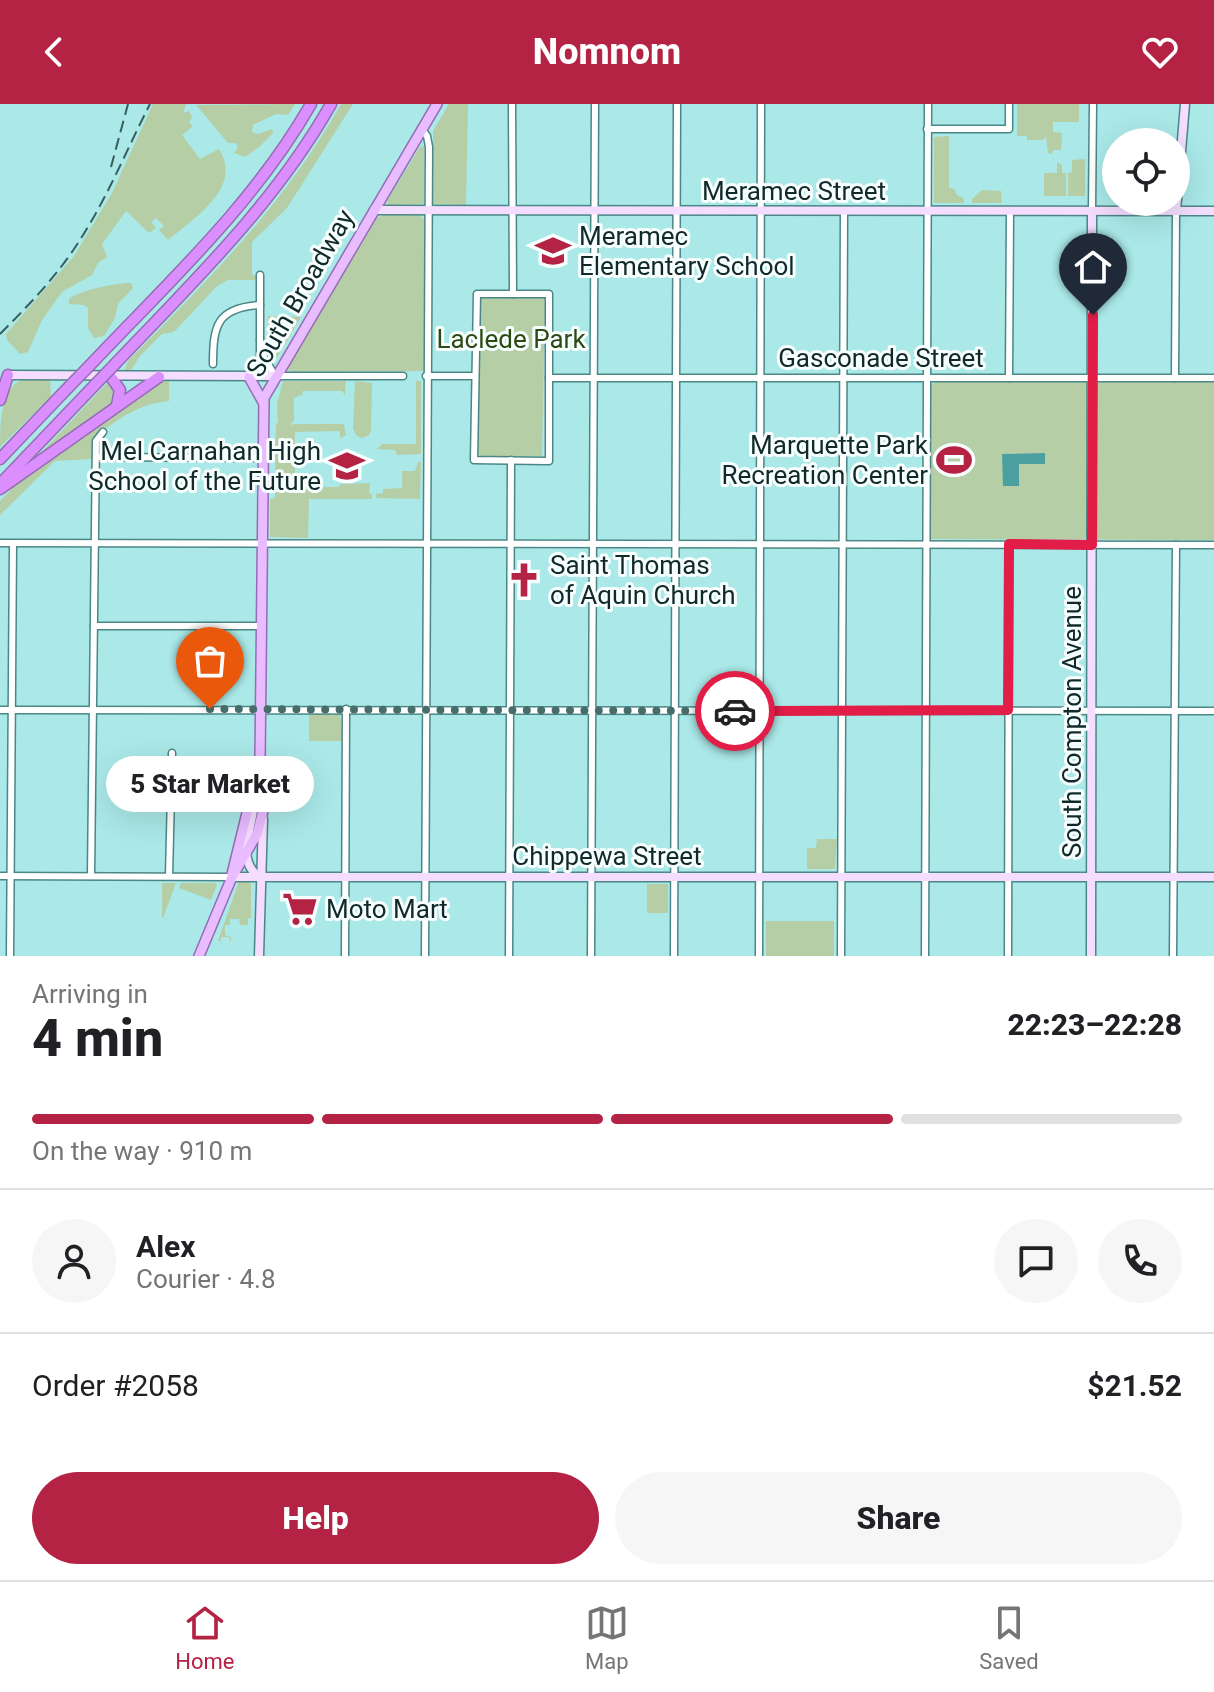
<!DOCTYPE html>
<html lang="en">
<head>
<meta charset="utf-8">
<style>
	:root { --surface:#fff; --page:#f6f6f6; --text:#202124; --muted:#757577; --line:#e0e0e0; --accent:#b42244 }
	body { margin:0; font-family:Roboto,sans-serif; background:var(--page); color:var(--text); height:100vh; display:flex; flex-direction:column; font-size:30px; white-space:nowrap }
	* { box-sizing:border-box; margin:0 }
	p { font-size:26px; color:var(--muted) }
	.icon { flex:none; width:44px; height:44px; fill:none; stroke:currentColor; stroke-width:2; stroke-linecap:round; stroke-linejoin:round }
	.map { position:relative; height:852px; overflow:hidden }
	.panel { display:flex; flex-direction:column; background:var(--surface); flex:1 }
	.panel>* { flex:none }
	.controls { position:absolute; left:1102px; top:24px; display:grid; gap:16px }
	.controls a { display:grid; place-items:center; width:88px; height:88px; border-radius:50%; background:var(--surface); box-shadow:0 8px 32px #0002; font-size:40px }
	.pin { position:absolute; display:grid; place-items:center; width:68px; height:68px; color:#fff; margin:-82px -34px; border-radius:50% 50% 50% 0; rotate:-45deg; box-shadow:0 0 8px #0007 }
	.pin .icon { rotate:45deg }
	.courier { position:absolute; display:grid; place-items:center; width:80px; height:80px; margin:-40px; border:6px solid #e11d48; border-radius:50%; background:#fff; color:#222; box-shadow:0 2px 10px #0007 }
	.bubble { position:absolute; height:56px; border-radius:28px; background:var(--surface); box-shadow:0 8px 32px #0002; font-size:26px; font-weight:800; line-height:56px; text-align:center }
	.overview em { font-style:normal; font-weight:800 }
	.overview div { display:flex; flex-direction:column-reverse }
	.overview { display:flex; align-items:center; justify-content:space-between; height:136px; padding:0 32px }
	h1 { font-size:52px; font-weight:800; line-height:60px }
	.bar { display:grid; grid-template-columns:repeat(4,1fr); gap:12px 8px; align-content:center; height:96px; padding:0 32px }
	.bar i { height:10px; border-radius:6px; background:var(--line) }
	.bar .on { background:var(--accent) }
	.bar p { grid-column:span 4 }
	.line { display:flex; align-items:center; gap:20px; padding:0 32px; border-top:2px solid var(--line) }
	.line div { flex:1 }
	.round { display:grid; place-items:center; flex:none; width:84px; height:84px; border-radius:42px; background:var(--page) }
	.primary-button { display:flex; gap:16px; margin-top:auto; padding:16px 32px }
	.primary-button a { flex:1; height:92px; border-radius:48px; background:var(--accent); color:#fff; font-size:32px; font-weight:800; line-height:92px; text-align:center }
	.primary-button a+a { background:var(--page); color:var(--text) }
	header { display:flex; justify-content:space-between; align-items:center; height:104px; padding:0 32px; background:var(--accent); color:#fff; font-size:36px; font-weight:800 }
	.menu { display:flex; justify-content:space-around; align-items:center; height:112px; border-top:2px solid var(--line); background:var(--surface); font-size:22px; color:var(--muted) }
	.menu a { display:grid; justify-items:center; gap:4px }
	.menu .on { color:var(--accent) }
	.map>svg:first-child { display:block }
	.green { fill:#b5cea6 }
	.water { fill:#4ba09f }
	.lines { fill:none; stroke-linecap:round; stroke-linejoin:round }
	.street-casing { stroke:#4a8786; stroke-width:9 }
	.secondary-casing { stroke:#4a8786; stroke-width:11 }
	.primary-casing { stroke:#946cb4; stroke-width:12 }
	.highway-casing { stroke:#946cb4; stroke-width:13 }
	.street { stroke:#fff; stroke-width:6 }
	.secondary { stroke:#f4ddff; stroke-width:8 }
	.primary { stroke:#e9bcff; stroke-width:9 }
	.highway { stroke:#db8fff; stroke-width:10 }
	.rail { stroke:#3a5e5e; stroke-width:2; stroke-dasharray:12 6; stroke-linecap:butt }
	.highway-bridge-casing { stroke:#946cb4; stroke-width:13; stroke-linecap:butt }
	.highway-bridge { stroke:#db8fff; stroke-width:10 }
	.done { stroke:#466d6c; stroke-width:8; stroke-dasharray:0 14.4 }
	.route { stroke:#e11d48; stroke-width:10 }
	.labels { text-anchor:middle; stroke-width:6; stroke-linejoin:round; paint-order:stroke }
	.street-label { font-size:26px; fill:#102a2a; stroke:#f8fefe }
	.poi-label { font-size:26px; fill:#102a2a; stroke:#f8fefe; text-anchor:start }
	.park-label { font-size:26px; fill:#2c4b14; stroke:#f8fefe }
</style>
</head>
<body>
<header><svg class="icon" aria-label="back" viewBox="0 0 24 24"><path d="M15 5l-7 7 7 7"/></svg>Nomnom<svg class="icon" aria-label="heart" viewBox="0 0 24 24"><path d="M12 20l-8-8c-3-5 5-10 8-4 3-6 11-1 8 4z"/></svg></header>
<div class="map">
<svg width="1214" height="852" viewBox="0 0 1214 852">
	<rect width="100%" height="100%" fill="#aae9e8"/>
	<g class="green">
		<path d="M153,0H186L183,9L189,7L192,13L189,18L193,22L182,31L200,55L219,45C243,84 195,113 168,136L159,126L164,122L156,114L151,118L156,124L149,129L126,107L102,140L107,153L98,159L92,171L62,188L42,216L28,248L20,250L7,236L6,230L74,152L112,89Z"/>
		<polygon points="295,0 288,11 276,10 253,21 252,28 258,30 272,25 273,29 258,44 245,53 234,49 238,43 236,39 228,39 196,1"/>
		<path d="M341,0H353L287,104L252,138V171L257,172V176H228L217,182L174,228L162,230L140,252L129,269H123L128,257C207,177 286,99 341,0Z"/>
		<polygon points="449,0 468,0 466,101 433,100 433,27"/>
		<polygon points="1017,0 1079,0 1079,18 1053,18 1053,28 1062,29 1061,46 1053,46 1052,50 1048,49 1046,33 1043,36 1027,36 1027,32 1017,32"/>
		<polygon points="949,32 949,84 955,85 956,90 964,95 964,99 934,99 934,33"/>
		<polygon points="424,42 424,100 388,101 387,97 420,43"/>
		<polygon points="1085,55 1085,92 1068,92 1068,69 1072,68 1072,56"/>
		<polygon points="1057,58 1062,61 1062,69 1066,69 1066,92 1044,92 1044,69 1057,69"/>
		<polygon points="982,86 1001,87 1002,99 972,99 972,95"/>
		<polygon points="385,110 418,110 424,115 424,267 289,268 288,264 377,114"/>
		<path d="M131,179L133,184L118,200L115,214L104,232L94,234L88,224V204L84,201L69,200V195C81,186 115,179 131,179Z"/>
		<polygon points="481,192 542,193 545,196 542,352 481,352 478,349 478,196"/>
		<polygon points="268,212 301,213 276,255 268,253"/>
		<path d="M24,275H50L51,292L0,343C0,322 0,282 24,275Z"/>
		<path d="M169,276V297C138,300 116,316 93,335L91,355L55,357L0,411V397L16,380L158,277Z"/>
		<polygon points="109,277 116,284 114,298 35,355"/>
		<polygon points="283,277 346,277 345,291 342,287 303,287 302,291 294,294 294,318 291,318 293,322 294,320 344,320 346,331 340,334 340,327 295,328 295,372 293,373 295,374 295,383 339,383 340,380 370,379 369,389 372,390 372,395 309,395 308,434 270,433 270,395 275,394 276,320 278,318 277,300"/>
		<polygon points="355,277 372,279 371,326 369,331 362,334 357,332 353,325"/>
		<polygon points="416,277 421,277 421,350 397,351 395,346 377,345 382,340 416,340"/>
		<polygon points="935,278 1214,278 1214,436 931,435 931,282"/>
		<polygon points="418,358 421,358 420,395 376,394 376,390 383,389 383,385 402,384 402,367 415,367"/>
		<polygon points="309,610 340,610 343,637 309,637"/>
		<polygon points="817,735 837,735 835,765 807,765 807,744 816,744"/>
		<polygon points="239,777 251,779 251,814 248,814 248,821 240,821 239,815 230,815 230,821 225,821 225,831 231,833 231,838 229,833 221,833 221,837 218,837"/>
		<polygon points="162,779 176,779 163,814 162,814"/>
		<polygon points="181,779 215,779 217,781 211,796 179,784"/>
		<rect x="647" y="780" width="21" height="29"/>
		<rect x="766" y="817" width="68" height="35"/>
	</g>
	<polygon class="water" points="1045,349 1045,360 1019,360 1019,382 1003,382 1002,350"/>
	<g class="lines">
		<g class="street-casing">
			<g id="street">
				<polyline points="512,0 513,190"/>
				<polyline points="927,25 1009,25 1009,0"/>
				<polyline points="422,26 427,32 429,43 425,852"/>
				<polyline points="1092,107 1093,0"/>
				<polygon points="477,190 549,190 549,357 474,356"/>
				<polyline points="260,236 264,253 275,272 403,272"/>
				<path d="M213,260C213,221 217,204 260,201"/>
				<polyline points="260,272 260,171"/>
				<polyline points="426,272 475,272"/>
				<polyline points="549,274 1214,274"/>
				<polyline points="1009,274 1010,107"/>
				<polyline points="1175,274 1176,107"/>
				<polyline points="96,353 262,354"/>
				<polyline points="0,439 1214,441"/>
				<polyline points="94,522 261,522"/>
				<polyline points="0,606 1214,607"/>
				<polyline points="0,772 232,773"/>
				<polyline points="91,772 96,337 103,328"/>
				<polyline points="169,772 172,649"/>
				<polyline points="10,852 13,440"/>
				<polyline points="345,852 346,605"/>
				<polyline points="509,852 511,356"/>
				<polyline points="591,852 595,0"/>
				<polyline points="674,852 677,0"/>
				<polyline points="759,852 761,0"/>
				<polyline points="841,852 844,107"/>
				<polyline points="925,852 928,0"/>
				<polyline points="1008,852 1009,440"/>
				<polyline points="1173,852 1176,441"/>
			</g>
		</g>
		<g class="secondary-casing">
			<g id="secondary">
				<polyline points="374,106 1214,107"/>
				<polyline points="1176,107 1185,0"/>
				<polyline points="8,271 275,272"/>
				<path d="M253,690C258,716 232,752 258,772"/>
				<polyline points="232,773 1214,773"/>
				<polyline points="259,852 263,715"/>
				<polyline points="1091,852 1092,107"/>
			</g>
		</g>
		<g class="primary-casing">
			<g id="primary">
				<polyline points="249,273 263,298"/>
				<polyline points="232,770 257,668"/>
				<polyline points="199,852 232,773 257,730 263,707 260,657 264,294 437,0"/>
			</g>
		</g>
		<g class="highway-casing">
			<g id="highway">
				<path d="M95,256C172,175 255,98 311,0"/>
				<path d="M116,259C194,177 275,99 331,0"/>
				<polyline points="111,273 120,286 117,301"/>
				<polyline points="0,296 8,271"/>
				<polyline points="0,355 61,291"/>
				<polyline points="4,376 88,288"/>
				<polyline points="0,385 159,273"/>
			</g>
		</g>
		<use href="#street" class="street"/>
		<use href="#secondary" class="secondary"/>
		<use href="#primary" class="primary"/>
		<use href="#highway" class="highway"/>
		<g class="rail">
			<polyline points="111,63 128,0"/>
			<path d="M0,230C27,203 55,174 76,142C106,97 126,47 150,0"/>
		</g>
		<g class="highway-bridge-casing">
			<g id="highway-bridge">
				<polyline points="88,288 116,259"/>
				<polyline points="61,291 95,256"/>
			</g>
		</g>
		<use href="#highway-bridge" class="highway-bridge"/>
	</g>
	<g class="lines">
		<polyline class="done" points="210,605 735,607"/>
		<polyline class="route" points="735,607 1008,606 1009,440 1092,441 1093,211"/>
	</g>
	<defs>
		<g id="school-bare" transform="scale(2.76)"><path d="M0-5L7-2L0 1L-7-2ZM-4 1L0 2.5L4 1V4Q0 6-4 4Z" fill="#b42244" stroke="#f8fefe" stroke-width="2.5" paint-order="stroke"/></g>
		<g id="stadium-bare" transform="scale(2.76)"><path d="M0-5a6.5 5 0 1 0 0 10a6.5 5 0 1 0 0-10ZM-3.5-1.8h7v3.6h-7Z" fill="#b42244" stroke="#f8fefe" stroke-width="2.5" paint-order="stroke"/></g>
		<g id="church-bare" transform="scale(2.76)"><path d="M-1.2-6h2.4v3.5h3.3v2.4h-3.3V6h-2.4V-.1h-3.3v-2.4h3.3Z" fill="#b42244" stroke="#f8fefe" stroke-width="2.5" paint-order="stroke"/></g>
		<g id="supermarket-bare" transform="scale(2.76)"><path d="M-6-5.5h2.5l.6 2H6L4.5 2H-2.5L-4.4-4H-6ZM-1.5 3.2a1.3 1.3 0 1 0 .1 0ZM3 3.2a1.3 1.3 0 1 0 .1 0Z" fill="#b42244" stroke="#f8fefe" stroke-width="2.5" paint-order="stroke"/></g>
	</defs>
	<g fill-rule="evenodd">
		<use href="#school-bare" x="553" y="147"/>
		<use href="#stadium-bare" x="954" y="356"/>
		<use href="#school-bare" x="347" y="362"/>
		<use href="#church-bare" x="524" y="476"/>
		<use href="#supermarket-bare" x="300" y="805"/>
	</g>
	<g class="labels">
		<g class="street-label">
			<text x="794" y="96">Meramec Street</text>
			<text transform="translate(300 189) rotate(-60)" y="9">South Broadway</text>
			<text x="881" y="263">Gasconade Street</text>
			<text transform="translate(1072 618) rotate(-90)" y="9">South Compton Avenue</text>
			<text x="607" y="761">Chippewa Street</text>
		</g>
		<g class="poi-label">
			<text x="579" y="141">Meramec<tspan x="579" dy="30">Elementary School</tspan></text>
			<text x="928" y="350" text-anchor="end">Marquette Park<tspan x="928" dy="30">Recreation Center</tspan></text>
			<text x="321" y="356" text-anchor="end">Mel Carnahan High<tspan x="321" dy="30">School of the Future</tspan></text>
			<text x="550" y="470">Saint Thomas<tspan x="550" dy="30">of Aquin Church</tspan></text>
			<text x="326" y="814">Moto Mart</text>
		</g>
		<g class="park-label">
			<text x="511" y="244">Laclede Park</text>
		</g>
	</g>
</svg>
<div class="controls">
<a><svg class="icon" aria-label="locate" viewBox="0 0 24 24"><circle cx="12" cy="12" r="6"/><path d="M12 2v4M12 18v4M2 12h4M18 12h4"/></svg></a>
</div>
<div class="pin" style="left:210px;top:605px;background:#ea580c"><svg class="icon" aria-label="bag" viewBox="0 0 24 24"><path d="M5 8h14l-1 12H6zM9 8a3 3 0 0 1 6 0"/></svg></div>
<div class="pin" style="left:1093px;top:211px;background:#1f2937"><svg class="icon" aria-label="home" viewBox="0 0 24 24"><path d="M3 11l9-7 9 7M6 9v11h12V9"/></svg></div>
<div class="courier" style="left:735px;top:607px"><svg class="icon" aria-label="car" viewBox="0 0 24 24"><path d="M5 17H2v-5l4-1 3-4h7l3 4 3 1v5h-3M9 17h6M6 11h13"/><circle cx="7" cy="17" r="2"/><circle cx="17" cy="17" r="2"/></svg></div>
<div class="bubble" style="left:106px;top:652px;width:208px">5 Star Market</div>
</div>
<section class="panel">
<div class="overview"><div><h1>4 min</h1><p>Arriving in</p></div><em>22:23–22:28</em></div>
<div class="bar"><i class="on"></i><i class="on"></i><i class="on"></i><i></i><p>On the way · 910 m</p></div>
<div class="line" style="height:144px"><a class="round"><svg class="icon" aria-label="person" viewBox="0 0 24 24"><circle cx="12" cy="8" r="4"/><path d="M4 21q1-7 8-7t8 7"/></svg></a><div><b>Alex</b><p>Courier · 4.8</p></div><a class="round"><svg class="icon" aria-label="chat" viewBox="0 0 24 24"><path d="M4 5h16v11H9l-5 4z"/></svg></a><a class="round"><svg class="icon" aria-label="phone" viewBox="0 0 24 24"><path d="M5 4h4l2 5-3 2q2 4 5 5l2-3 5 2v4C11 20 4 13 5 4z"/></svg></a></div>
<div class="line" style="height:104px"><div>Order #2058</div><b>$21.52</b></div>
<div class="primary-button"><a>Help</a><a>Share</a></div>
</section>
<nav class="menu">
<a class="on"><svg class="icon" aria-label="home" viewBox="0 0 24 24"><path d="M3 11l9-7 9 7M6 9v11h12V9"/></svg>Home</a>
<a><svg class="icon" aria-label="map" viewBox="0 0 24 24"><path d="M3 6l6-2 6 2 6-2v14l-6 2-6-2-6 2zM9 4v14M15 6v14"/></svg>Map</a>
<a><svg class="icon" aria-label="saved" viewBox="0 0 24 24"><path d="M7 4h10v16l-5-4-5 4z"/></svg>Saved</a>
</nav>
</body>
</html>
